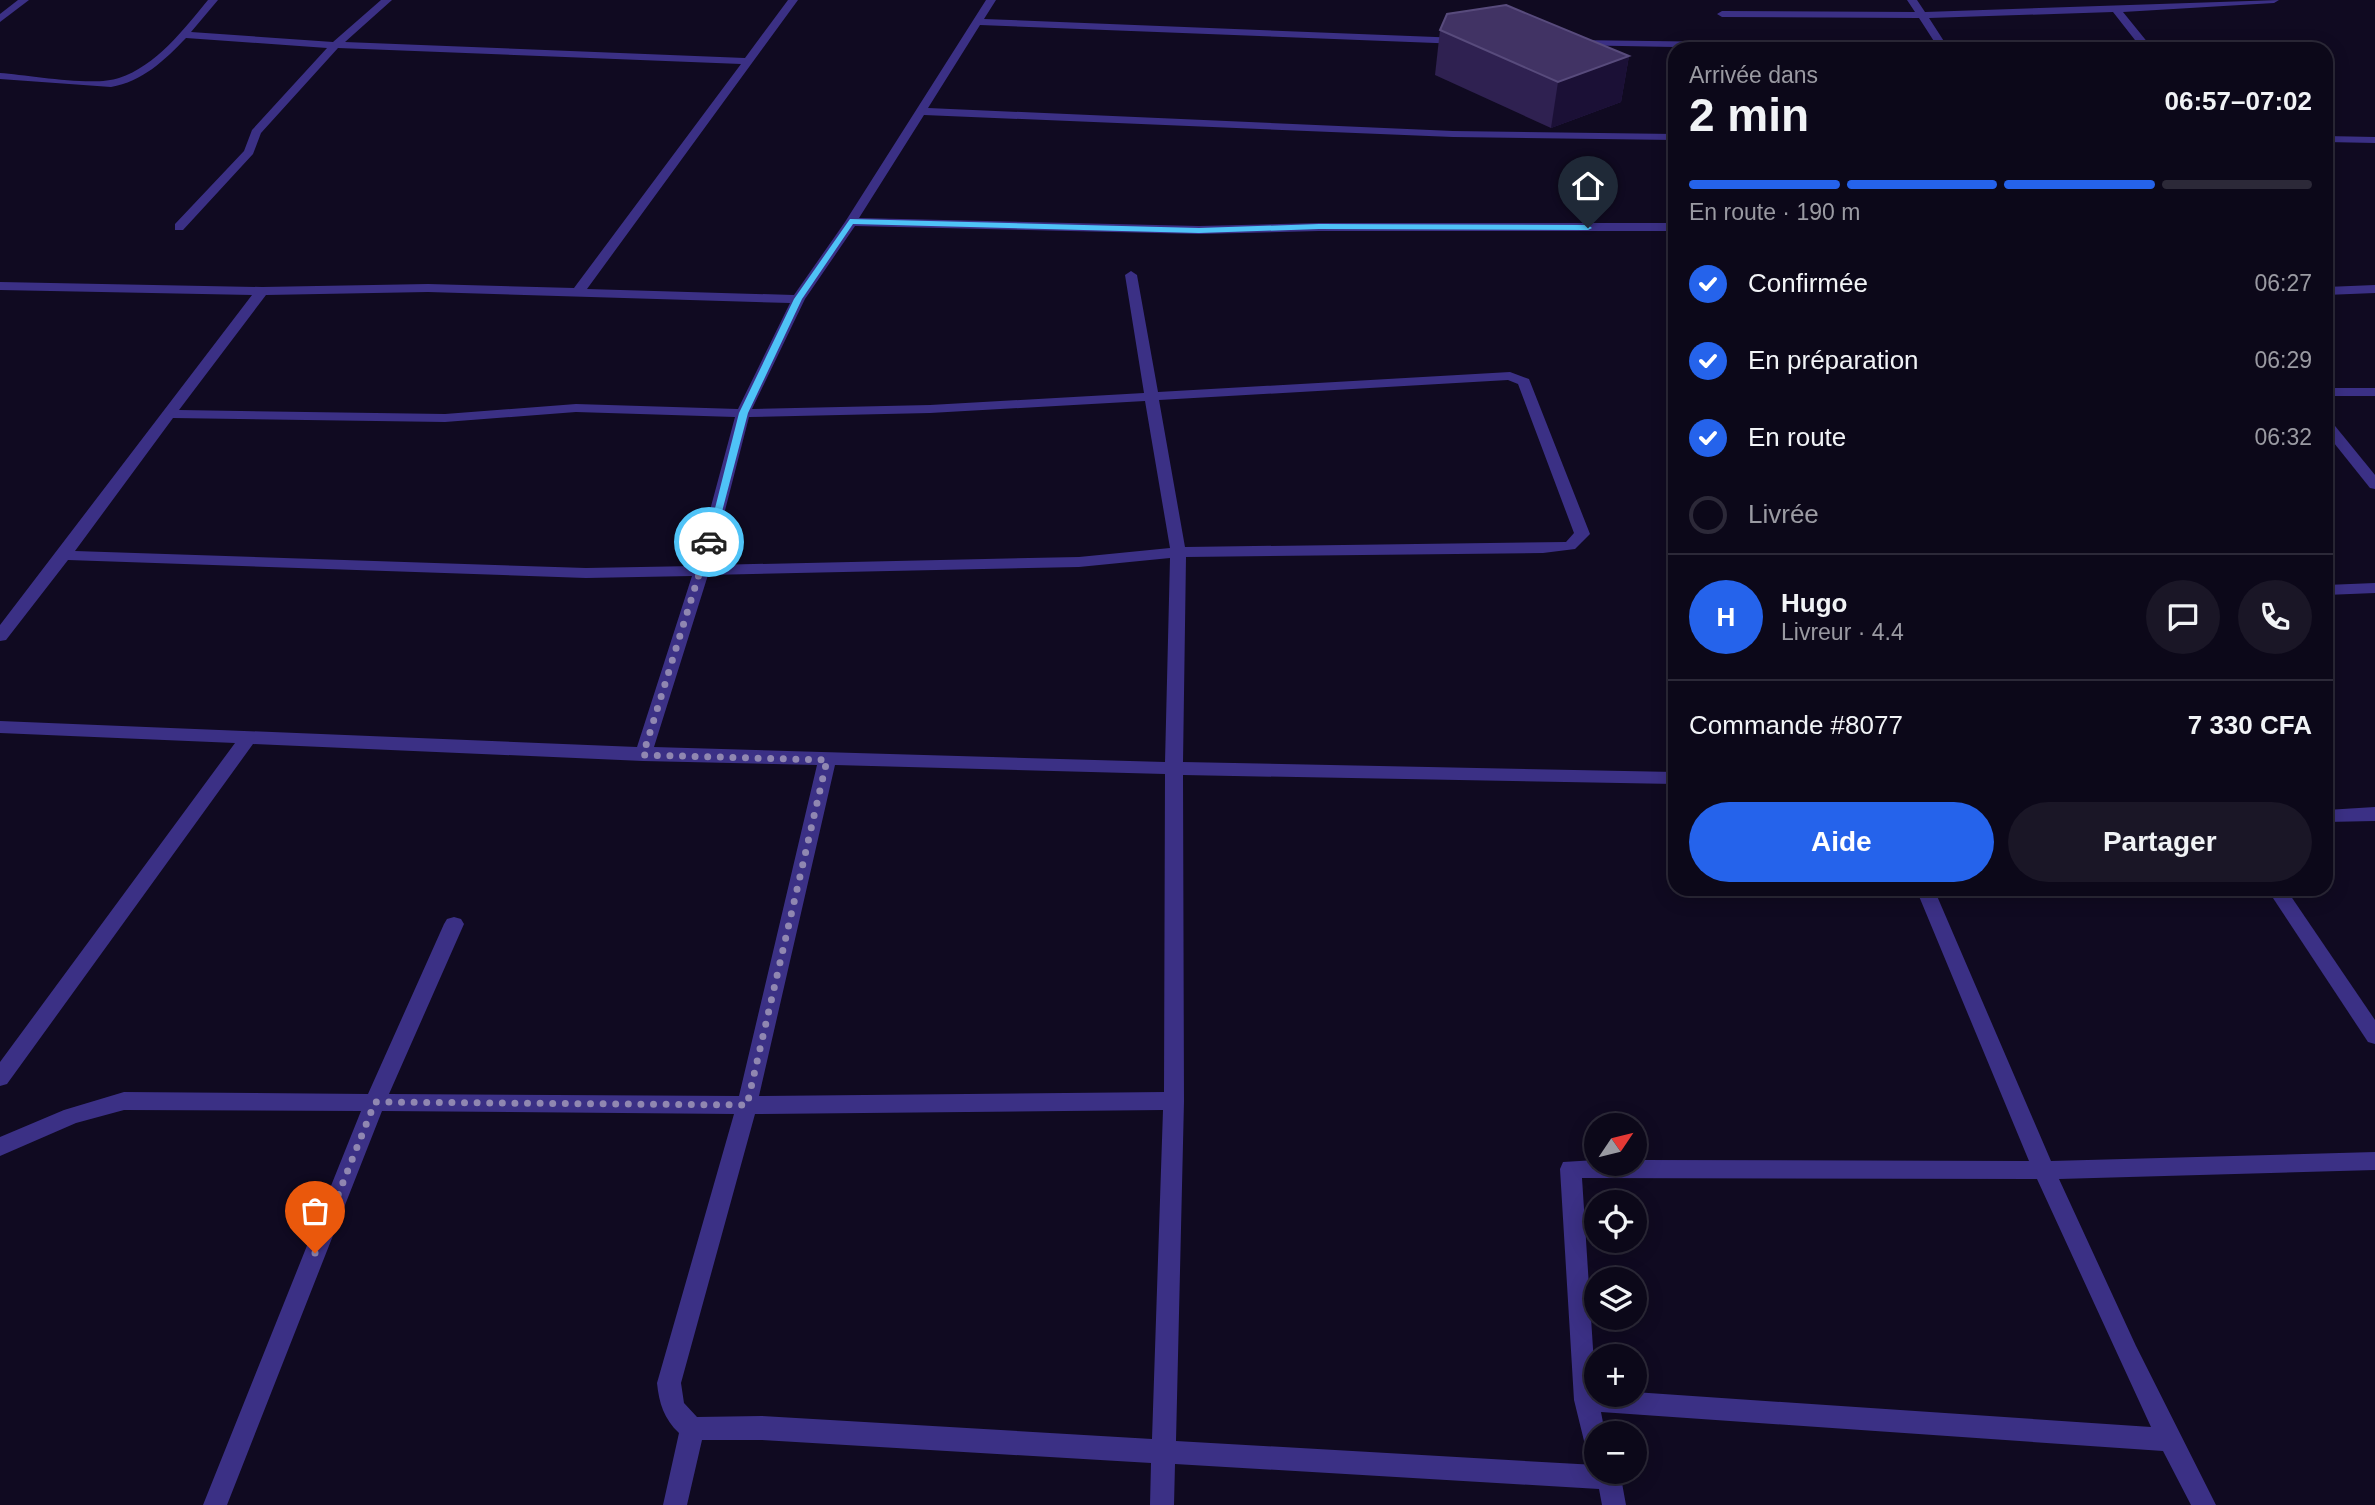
<!DOCTYPE html>
<html lang="fr">
<head>
<meta charset="utf-8">
<style>
	:root { --surface:#0c0819; --page:#1a1626; --text:#f1f3f6; --muted:#9a9aa2; --line:#2c2938; --accent:#2563eb }
	body { margin:0; font-family:Helvetica,sans-serif; background:var(--page); color:var(--text); height:100vh; display:flex; flex-direction:column; font-size:26px; white-space:nowrap }
	* { box-sizing:border-box; margin:0 }
	p { font-size:23px; color:var(--muted) }
	.icon { flex:none; width:38px; height:38px; fill:none; stroke:currentColor; stroke-width:2; stroke-linecap:round; stroke-linejoin:round }
	.map { position:relative; flex:1; overflow:hidden }
	.details { position:absolute; left:1668px; top:42px; width:665px; height:854px; display:flex; flex-direction:column; background:var(--surface); border-radius:21px; box-shadow:0 4px 18px #0003,0 0 0 2px var(--line) }
	.details>* { flex:none }
	.needle { width:46px; rotate:55deg }
	.fabs { position:absolute; left:1584px; top:1113px; display:grid; gap:14px }
	.fabs a { display:grid; place-items:center; width:63px; height:63px; border-radius:50%; background:var(--surface); box-shadow:0 4px 18px #0003,0 0 0 2px var(--line); font-size:35px }
	.pin { position:absolute; display:grid; place-items:center; width:60px; height:60px; color:#fff; margin:-72px -30px; border-radius:50% 50% 50% 0; rotate:-45deg; box-shadow:0 0 7px #0007 }
	.pin .icon { rotate:45deg }
	.courier { position:absolute; display:grid; place-items:center; width:70px; height:70px; margin:-35px; border:5px solid #4fc3f7; border-radius:50%; background:#fff; color:#222; box-shadow:0 2px 9px #0007 }
	.summary em { font-style:normal; font-weight:700 }
	.summary div { display:flex; flex-direction:column-reverse }
	.summary { display:flex; align-items:center; justify-content:space-between; height:119px; padding:0 21px }
	h1 { font-size:46px; font-weight:700; line-height:52px }
	.bar { display:grid; grid-template-columns:repeat(4,1fr); gap:10px 7px; align-content:center; height:84px; padding:0 21px }
	.bar i { height:9px; border-radius:5px; background:var(--line) }
	.bar .on { background:var(--accent) }
	.bar p { grid-column:span 4 }
	.line { display:flex; align-items:center; gap:18px; padding:0 21px; border-top:2px solid var(--line) }
	.line div { flex:1 }
	.round { display:grid; place-items:center; flex:none; width:74px; height:74px; border-radius:37px; background:var(--page) }
	ol { padding:0 21px; list-style:none }
	li { display:flex; align-items:center; gap:21px; height:77px }
	li p { margin-inline-start:auto }
	li .icon { padding:7px; border-radius:50%; background:var(--accent); color:#fff; stroke-width:4 }
	li:last-child { color:var(--muted) }
	li i { width:38px; height:38px; border:4px solid var(--line); border-radius:50% }
	.cta { display:flex; gap:14px; margin-top:auto; padding:14px 21px }
	.cta a { flex:1; height:80px; border-radius:42px; background:var(--accent); color:#fff; font-size:28px; font-weight:700; line-height:80px; text-align:center }
	.cta a+a { background:var(--page); color:var(--text) }
	.map>svg:first-child { display:block }
	.lines { fill:none; stroke-linecap:round; stroke-linejoin:round }
	.minor { fill:#3b3085; fill-rule:evenodd }
	.wall { fill:#2f2151 }
	.shaded-wall { fill:#1b1036 }
	.building { fill:#413364; stroke:#584b7c; stroke-width:2 }
	.route { fill:#4fc3f7 }
	.done { stroke:#9087b1; stroke-width:7; stroke-dasharray:0 12.6 }
</style>
</head>
<body>
<div class="map">
<svg width="2375" height="1505" viewBox="0 0 2375 1505">
	<rect width="100%" height="100%" fill="#100a21"/>
	<g class="lines">
		<g class="minor">
			<polygon points="18,0 29,0 0,22 0,14"/>
			<path d="M208,0H218L191,32L333,42L381,0H392L345,42L745,58L788,0H798L587,289L794,295L845,222L986,0H996L984,19L1461,38L1466,41L1461,44L980,25L928,108L1453,131L1675,134V140L1453,137L924,115L859,218L1199,226L1319,223H1675V231H1319L1199,234L855,226L805,299L752,409L930,405L1144,393L1125,275L1131,271L1137,275L1158,392L1510,372L1529,379L1590,534L1575,549L1543,553L1186,557L1183,762L1675,772V784L1183,775L1184,1101L1176,1441L1596,1465V1472H1620L1626,1505H1602L1599,1489L1175,1464L1174,1505H1150L1151,1463L762,1440H702L687,1505H663L679,1433C664,1419 659,1403 657,1383L734,1114L382,1111L227,1505H203L361,1111L124,1110L76,1123L0,1156V1137L64,1110L124,1092L368,1094L444,924L447,919L454,917L461,919L464,924L389,1094L739,1096L817,765L643,761L253,744L7,1084L0,1086V1062L235,743L0,733V721L637,747L692,576L586,578L68,560L6,640L0,641V625L252,295L0,290V282L262,287L428,284L574,288L741,64L338,48L261,133L253,154L183,230H175V224L244,151L252,130L327,48L186,38C165,60 142,82 111,87L0,79V73C29,75 93,87 119,78C156,66 184,29 208,0ZM428,292L790,303L738,409L576,404L445,414L179,410L266,295ZM1508,380L1518,384L1574,533L1566,542L1185,547L1159,400ZM1145,401L1170,548L1079,557L711,565L749,417L930,413ZM576,412L735,417L695,566L586,568L75,551L173,418L445,422ZM1170,558L1165,762L654,747L708,575L1079,567ZM835,765L1165,774L1164,1092L759,1096ZM1163,1110L1152,1439L762,1416L697,1417L684,1403L681,1383L755,1114Z"/>
			<polygon points="1907,0 1917,0 1925,12 2279,0 2274,3 2123,12 2153,49 2142,49 2113,12 1929,18 1949,49 1939,49 1919,18 1722,17 1717,14 1722,11 1915,12"/>
			<polygon points="1573,40 1727,42 1732,45 1727,48 1569,45 1568,43"/>
			<polygon points="2326,136 2375,137 2375,143 2326,142"/>
			<polygon points="2375,285 2375,293 2326,295 2326,287"/>
			<rect x="2326" y="388" width="49" height="8"/>
			<polygon points="2326,420 2331,421 2375,475 2375,489 2370,488 2326,433"/>
			<polygon points="2375,583 2375,593 2326,595 2326,585"/>
			<polygon points="2375,807 2375,821 2326,822 2326,810"/>
			<path d="M1916,889H1934L2051,1161L2375,1152V1170L2059,1179L2136,1346L2216,1505H2191L2163,1451L1601,1412L1605,1433H1596V1457L1587,1453L1574,1400L1560,1169L1563,1162L1596,1160V1164H1634V1160L2029,1161ZM1582,1178L2037,1179L2151,1427L1634,1392V1395H1596Z"/>
			<polygon points="2267,889 2286,889 2375,1020 2375,1044 2368,1042"/>
		</g>
	</g>
	<polygon class="wall" points="1440,30 1629,56 1621,102 1551,128 1435,75"/>
	<polygon class="shaded-wall" points="1629,56 1621,102 1551,128 1558,82"/>
	<polygon class="building" points="1506,5 1629,56 1558,82 1440,30 1447,14"/>
	<polygon class="route" points="850,219 1199,228 1319,224 1588,225 1592,228 1588,230 1319,229 1199,233 853,224 802,299 748,413 714,542 706,544 739,413 794,299"/>
	<g class="lines">
		<polyline class="done" points="315,1253 375,1102 747,1105 827,760 643,755 709,542"/>
	</g>
</svg>
<div class="fabs">
<a><svg class="needle" viewBox="-14 -14 28 28"><path d="M0-13l5 13h-10z" fill="#e53935"/><path d="M0 13l5-13h-10z" fill="#9a9aa2"/></svg></a>
<a><svg class="icon" aria-label="locate" viewBox="0 0 24 24"><circle cx="12" cy="12" r="6"/><path d="M12 2v4M12 18v4M2 12h4M18 12h4"/></svg></a>
<a><svg class="icon" aria-label="layers" viewBox="0 0 24 24"><path d="M12 4l9 5-9 5-9-5zM3 14l9 5 9-5"/></svg></a>
<a>+</a>
<a>−</a>
</div>
<div class="pin" style="left:315px;top:1253px;background:#ea580c"><svg class="icon" aria-label="bag" viewBox="0 0 24 24"><path d="M5 8h14l-1 12H6zM9 8a3 3 0 0 1 6 0"/></svg></div>
<div class="pin" style="left:1588px;top:228px;background:#1f2937"><svg class="icon" aria-label="home" viewBox="0 0 24 24"><path d="M3 11l9-7 9 7M6 9v11h12V9"/></svg></div>
<div class="courier" style="left:709px;top:542px"><svg class="icon" aria-label="car" viewBox="0 0 24 24"><path d="M5 17H2v-5l4-1 3-4h7l3 4 3 1v5h-3M9 17h6M6 11h13"/><circle cx="7" cy="17" r="2"/><circle cx="17" cy="17" r="2"/></svg></div>
<section class="details">
<div class="summary"><div><h1>2 min</h1><p>Arrivée dans</p></div><em>06:57–07:02</em></div>
<div class="bar"><i class="on"></i><i class="on"></i><i class="on"></i><i></i><p>En route · 190 m</p></div>
<ol>
<li><svg class="icon" aria-label="check" viewBox="0 0 24 24"><path d="M5 12l5 5 9-10"/></svg>Confirmée<p>06:27</p></li>
<li><svg class="icon" aria-label="check" viewBox="0 0 24 24"><path d="M5 12l5 5 9-10"/></svg>En préparation<p>06:29</p></li>
<li><svg class="icon" aria-label="check" viewBox="0 0 24 24"><path d="M5 12l5 5 9-10"/></svg>En route<p>06:32</p></li>
<li><i></i>Livrée</li>
</ol>
<div class="line" style="height:126px"><b class="round" style="background:var(--accent);color:#fff">H</b><div><b>Hugo</b><p>Livreur · 4.4</p></div><a class="round"><svg class="icon" aria-label="chat" viewBox="0 0 24 24"><path d="M4 5h16v11H9l-5 4z"/></svg></a><a class="round"><svg class="icon" aria-label="phone" viewBox="0 0 24 24"><path d="M5 4h4l2 5-3 2q2 4 5 5l2-3 5 2v4C11 20 4 13 5 4z"/></svg></a></div>
<div class="line" style="height:91px"><div>Commande #8077</div><b>7 330 CFA</b></div>
<div class="cta"><a>Aide</a><a>Partager</a></div>
</section>
</div>
</body>
</html>
